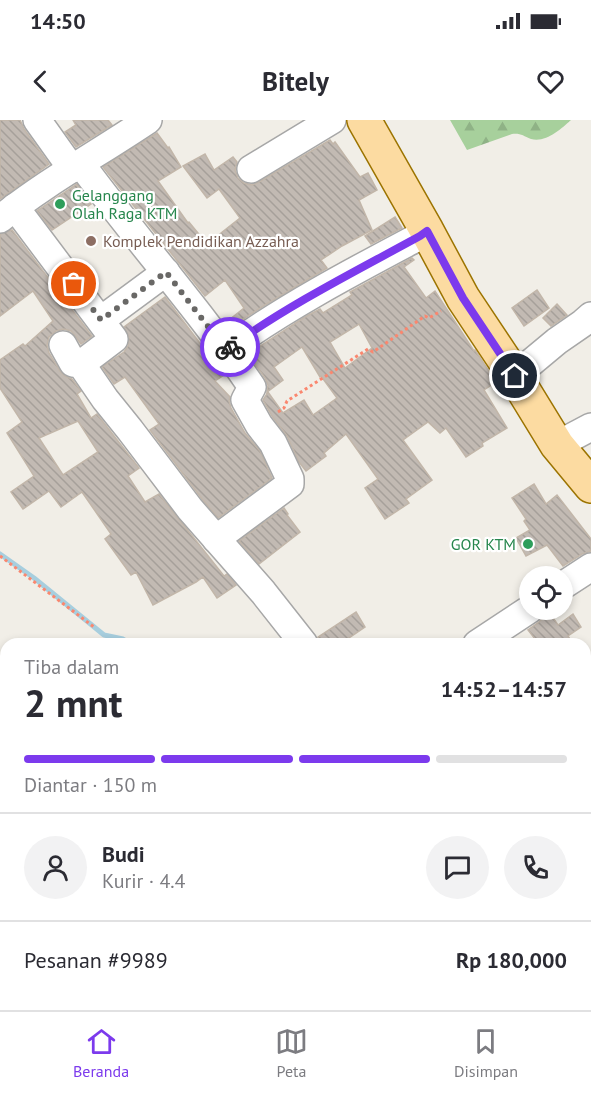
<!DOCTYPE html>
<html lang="id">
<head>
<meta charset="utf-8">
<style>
	:root { --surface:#fff; --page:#f2f2f3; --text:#2b2b33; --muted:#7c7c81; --line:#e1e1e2; --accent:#7c3aed }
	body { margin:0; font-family:"PT Sans",sans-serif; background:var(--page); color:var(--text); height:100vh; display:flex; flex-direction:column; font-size:22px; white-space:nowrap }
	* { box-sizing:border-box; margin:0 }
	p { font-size:20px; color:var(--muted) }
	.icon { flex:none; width:33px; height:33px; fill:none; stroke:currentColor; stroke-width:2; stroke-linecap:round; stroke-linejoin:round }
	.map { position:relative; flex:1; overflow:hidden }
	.side { position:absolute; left:0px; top:518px; width:591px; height:374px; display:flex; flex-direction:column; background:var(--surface); border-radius:18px 18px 0 0; box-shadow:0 3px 9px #0003 }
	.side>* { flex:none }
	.tools { position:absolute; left:519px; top:446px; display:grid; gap:12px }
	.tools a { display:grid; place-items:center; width:54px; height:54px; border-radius:50%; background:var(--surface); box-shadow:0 3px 9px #0003; font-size:30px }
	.pin { position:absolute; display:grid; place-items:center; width:51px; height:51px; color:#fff; margin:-26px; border:3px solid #fff; border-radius:50%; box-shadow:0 2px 6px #0007 }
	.courier { position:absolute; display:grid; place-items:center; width:60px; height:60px; margin:-30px; border:4px solid #7c3aed; border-radius:50%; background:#fff; color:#222; box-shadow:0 2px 8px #0007 }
	.head em { font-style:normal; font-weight:800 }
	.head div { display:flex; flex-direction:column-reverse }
	.head { display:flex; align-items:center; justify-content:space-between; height:102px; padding:0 24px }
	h1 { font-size:39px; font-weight:800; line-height:45px }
	.bar { display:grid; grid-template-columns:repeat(4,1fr); gap:9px 6px; align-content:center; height:72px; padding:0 24px }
	.bar i { height:8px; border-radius:4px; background:var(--line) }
	.bar .current { background:var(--accent) }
	.bar p { grid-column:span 4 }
	.line { display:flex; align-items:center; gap:15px; padding:0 24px; border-top:2px solid var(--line) }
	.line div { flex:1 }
	.round { display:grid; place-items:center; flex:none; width:63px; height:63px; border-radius:32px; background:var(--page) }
	.status { display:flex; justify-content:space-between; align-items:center; height:42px; padding:0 30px; background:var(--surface); direction:ltr }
	.status svg { height:16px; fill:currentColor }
	header { display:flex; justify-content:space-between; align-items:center; height:78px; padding:0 24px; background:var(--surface); font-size:27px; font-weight:800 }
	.tab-bar { display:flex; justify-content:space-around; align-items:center; height:84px; border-top:2px solid var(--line); background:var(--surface); font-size:16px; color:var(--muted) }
	.tab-bar a { display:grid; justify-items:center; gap:3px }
	.tab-bar .current { color:var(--accent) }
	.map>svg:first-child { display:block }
	.forest { fill:url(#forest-firs) }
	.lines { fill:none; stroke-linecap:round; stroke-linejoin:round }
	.stream { stroke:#a7cede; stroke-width:5 }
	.building { fill:url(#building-back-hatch); stroke:#c2b6a9; stroke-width:1.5; fill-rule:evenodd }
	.minor-casing { stroke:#a7a7a7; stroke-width:30 }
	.major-casing { stroke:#9c7400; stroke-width:36 }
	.path { stroke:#fa876f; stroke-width:3; stroke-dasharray:3 3; stroke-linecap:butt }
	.minor { stroke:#fff; stroke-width:27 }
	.major { stroke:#fcdba1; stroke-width:33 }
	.done { stroke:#696866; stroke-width:6; stroke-dasharray:0 10.8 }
	.route { stroke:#7c3aed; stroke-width:8 }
	.leisure-dot { fill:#2e9e5b; stroke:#fff; stroke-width:2 }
	.education-dot { fill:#8d6e63; stroke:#fff; stroke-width:2 }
	.labels { text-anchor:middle; stroke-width:4.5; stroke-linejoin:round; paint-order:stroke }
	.leisure-label { font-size:16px; fill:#27864d; stroke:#fff; text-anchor:start }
	.education-label { font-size:16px; fill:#785e54; stroke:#fff; text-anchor:start }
</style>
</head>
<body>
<div class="status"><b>14:50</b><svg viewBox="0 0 49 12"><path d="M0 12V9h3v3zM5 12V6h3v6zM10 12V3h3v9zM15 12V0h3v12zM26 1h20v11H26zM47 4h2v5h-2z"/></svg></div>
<header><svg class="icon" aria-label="back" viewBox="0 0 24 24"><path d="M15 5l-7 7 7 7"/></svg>Bitely<svg class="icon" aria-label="heart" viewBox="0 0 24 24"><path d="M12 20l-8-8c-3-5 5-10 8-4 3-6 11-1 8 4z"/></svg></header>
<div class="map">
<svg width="591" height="890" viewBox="0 0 591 890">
	<defs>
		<pattern id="forest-firs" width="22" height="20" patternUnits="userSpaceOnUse" patternTransform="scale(1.5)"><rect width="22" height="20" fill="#a7d09c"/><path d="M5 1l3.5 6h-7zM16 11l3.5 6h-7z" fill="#8fb286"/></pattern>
		<pattern id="building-back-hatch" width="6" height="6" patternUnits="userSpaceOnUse" patternTransform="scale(1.5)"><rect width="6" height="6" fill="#c2bab3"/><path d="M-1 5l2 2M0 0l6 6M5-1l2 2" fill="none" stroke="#a6a09a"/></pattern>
	</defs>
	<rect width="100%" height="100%" fill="#f1eee7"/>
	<path class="forest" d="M450,0H571C561,9 546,23 531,19C523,16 521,13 512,14L467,30Z"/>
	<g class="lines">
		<g class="stream">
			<polyline points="0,434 34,458 104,515 123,519 131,524"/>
			<polyline points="476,885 480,890"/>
		</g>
	</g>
	<g class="building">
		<polygon points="0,0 20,0 24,9 49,44 0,79"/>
		<polygon points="73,0 108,0 112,5 76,27 65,12 76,5"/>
		<polygon points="157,13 168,28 169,27 181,47 158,61 188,103 189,102 207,124 240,98 219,69 207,78 183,46 205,34 214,50 233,37 237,42 235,50 238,58 244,63 252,65 259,62 330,20 333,24 335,22 360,57 368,53 377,70 359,80 372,110 342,126 321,140 327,148 265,185 229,208 225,203 244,188 225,160 205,176 103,47"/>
		<polygon points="77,64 91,84 52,110 37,91"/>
		<polygon points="395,97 402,108 371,124 365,116"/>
		<path d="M12,110L92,216L81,224L76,217L71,211L64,209L56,211L49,217L47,225L49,233L60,251L65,256L72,259L81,271L77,274L91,298L97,294L139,348L128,356L145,382L159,374L224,456L227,454L236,465L217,478L203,457L196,462L153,485L136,452L131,455L105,419L111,414L82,372L61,387L49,371L23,389L11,372L34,356L7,313L22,302L0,268V240L23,224L25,226L53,201L33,171L0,196V114ZM78,301L98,332L63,355L39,318Z"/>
		<path d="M412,138L414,140L404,147L426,178L435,171L474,231L475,230L496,262L484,270L507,308L482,323L483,326L466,337L446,308L440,313L428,302L403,320L432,360L406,379L409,383L385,399L365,368L378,359L346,314L324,333L326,336L306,351L299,342L287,316L272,296L263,280L268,272L283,293L304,280L313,295L337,278L321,256L320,257L302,227L274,247L283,260L267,272L268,265L265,258L248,234L305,197L320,189L323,193L352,175L350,172ZM359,204L372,228L345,248L330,222Z"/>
		<polygon points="537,170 549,188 524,206 512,188"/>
		<polygon points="165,177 224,255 215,261 230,277 229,281 231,288 245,313 260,331 272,358 218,398 202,379 150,310 159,304 125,257 114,264 102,247 124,232 128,226 129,217 124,207"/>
		<polygon points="557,184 567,195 551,206 543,198"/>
		<polygon points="534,364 546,384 557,375 591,419 591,431 582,434 563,446 547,425 526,436 516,418 530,410 524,401 526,399 512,378"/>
		<polygon points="284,388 288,394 287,395 300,412 259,444 239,421"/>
		<polygon points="356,492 365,507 340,524 319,524 318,517"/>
		<polygon points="549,492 558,505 573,494 581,507 568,516 573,524 539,524 528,510 539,502"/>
	</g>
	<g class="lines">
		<g class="minor-casing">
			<g id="minor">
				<polyline points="37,0 72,49"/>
				<path d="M81,44C136,119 199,189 252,267L245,280L259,305L273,323L290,359V364L216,419"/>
				<polyline points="251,49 332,0"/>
				<polyline points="15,87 114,219 81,244"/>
				<path d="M0,99C46,62 99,33 148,0"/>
				<polyline points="101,200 166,152"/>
				<polyline points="63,225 73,243 81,244 105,279 130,310 190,389 263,472 304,524"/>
				<path d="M226,230C287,186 354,151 420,116L427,111"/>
				<polyline points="515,256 557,221 583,203 591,196"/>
				<polyline points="557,325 591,307"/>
				<polyline points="562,466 591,447"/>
				<polyline points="477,524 530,489"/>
				<polyline points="585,671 591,667"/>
				<polyline points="30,885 33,890"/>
				<polyline points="403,885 407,890"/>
				<polyline points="323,890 331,885"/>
				<polyline points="450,890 457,885"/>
			</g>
		</g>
		<g class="major-casing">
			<polyline id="major" points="364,0 427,111 463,178 511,250 557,325 591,366"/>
		</g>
		<g class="path">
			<polyline points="278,292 284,288 287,281 368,229 373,232 425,196 429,198 441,191"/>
			<polyline points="0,436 94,507"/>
		</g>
		<use href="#minor" class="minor"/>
		<use href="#major" class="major"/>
	</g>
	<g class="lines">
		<polyline class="done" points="74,164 101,200 166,152 226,230 230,227"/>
		<path class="route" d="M230,227C290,184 356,151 420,116L427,111L463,178L515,256"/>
	</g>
	<g class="leisure-dot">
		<circle cx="60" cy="84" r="6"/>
		<circle cx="528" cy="424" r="6"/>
	</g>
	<circle class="education-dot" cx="91" cy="121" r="6"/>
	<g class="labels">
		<g class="leisure-label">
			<text x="72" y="81">Gelanggang<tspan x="72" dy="18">Olah Raga KTM</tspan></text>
			<text x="516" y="430" text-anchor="end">GOR KTM</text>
		</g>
		<g class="education-label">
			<text x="103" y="127">Komplek Pendidikan Azzahra</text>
		</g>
	</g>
</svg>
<div class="tools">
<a><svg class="icon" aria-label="locate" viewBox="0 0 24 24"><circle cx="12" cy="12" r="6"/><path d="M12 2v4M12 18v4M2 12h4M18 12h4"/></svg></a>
</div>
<div class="pin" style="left:74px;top:164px;background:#ea580c"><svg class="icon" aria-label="bag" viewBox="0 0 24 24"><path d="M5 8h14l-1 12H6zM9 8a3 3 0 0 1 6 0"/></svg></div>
<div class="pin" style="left:515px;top:256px;background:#1f2937"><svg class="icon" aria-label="home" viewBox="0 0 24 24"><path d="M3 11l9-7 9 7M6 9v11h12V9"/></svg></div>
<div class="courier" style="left:230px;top:227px"><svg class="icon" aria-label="bike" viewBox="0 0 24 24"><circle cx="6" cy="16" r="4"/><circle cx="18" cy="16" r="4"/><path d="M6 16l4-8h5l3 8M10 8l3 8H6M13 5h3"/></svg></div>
<section class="side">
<div class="head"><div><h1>2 mnt</h1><p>Tiba dalam</p></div><em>14:52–14:57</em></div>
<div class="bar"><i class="current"></i><i class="current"></i><i class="current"></i><i></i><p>Diantar · 150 m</p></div>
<div class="line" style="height:108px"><a class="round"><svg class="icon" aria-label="person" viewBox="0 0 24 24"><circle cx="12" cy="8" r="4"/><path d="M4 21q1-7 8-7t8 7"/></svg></a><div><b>Budi</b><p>Kurir · 4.4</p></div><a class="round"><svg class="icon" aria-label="chat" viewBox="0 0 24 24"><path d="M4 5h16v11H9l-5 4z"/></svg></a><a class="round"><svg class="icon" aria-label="phone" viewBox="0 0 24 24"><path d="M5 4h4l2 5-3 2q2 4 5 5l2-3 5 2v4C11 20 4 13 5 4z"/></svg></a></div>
<div class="line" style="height:78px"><div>Pesanan #9989</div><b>Rp 180,000</b></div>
</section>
</div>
<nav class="tab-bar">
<a class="current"><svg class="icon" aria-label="home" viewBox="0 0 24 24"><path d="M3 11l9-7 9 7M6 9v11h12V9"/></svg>Beranda</a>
<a><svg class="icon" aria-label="map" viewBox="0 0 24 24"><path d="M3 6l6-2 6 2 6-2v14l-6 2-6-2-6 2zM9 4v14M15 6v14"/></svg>Peta</a>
<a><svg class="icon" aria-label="saved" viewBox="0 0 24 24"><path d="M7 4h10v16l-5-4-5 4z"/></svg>Disimpan</a>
</nav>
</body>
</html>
